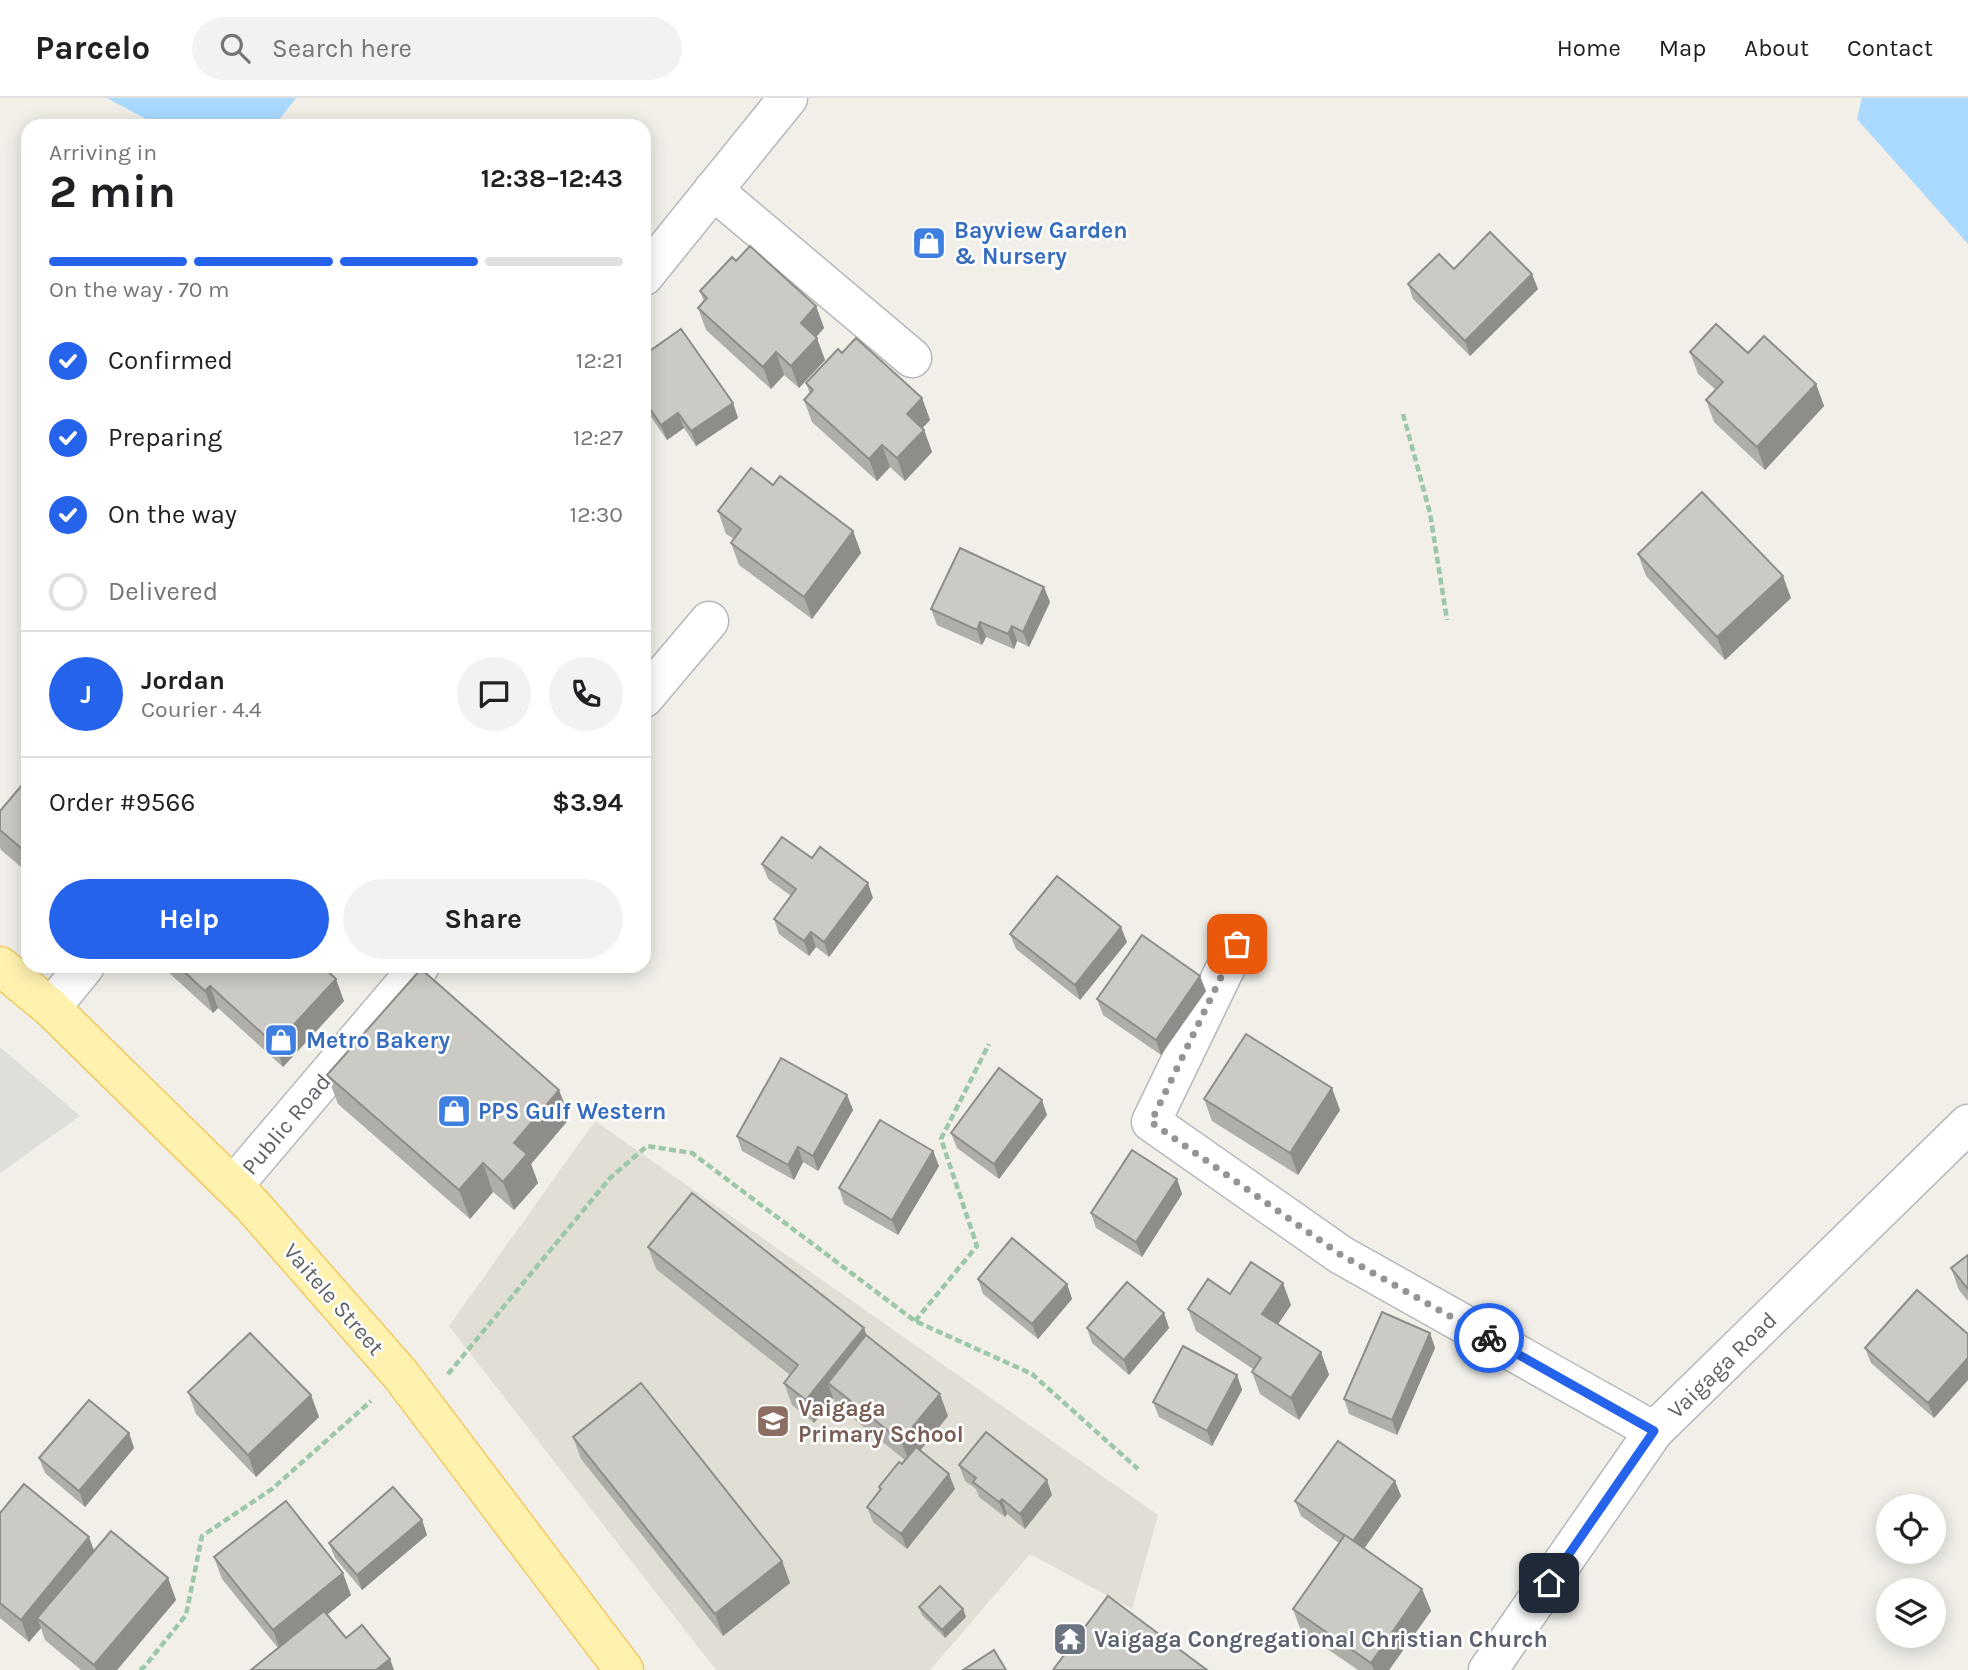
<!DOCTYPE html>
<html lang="en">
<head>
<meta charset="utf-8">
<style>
	:root { --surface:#fff; --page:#f2f2f2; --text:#202124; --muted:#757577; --line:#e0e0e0; --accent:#2563eb }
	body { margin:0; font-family:Karla,sans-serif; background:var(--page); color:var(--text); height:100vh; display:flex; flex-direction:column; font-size:26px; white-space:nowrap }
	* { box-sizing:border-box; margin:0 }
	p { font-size:23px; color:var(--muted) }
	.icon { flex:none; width:38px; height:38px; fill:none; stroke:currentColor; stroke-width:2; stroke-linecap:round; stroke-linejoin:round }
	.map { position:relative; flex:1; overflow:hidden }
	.panel { position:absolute; left:21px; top:21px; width:630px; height:854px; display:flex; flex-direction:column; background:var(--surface); border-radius:21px; box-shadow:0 4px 18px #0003 }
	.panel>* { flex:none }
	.tools { position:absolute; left:1876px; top:1396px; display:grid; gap:14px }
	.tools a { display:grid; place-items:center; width:70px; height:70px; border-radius:50%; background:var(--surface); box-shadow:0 4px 18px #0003; font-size:35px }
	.pin { position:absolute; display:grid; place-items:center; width:60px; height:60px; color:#fff; margin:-30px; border-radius:14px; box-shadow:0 4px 10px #0006 }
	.courier { position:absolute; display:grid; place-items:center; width:70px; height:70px; margin:-35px; border:5px solid #2563eb; border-radius:50%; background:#fff; color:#222; box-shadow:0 2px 9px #0007 }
	.head em { font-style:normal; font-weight:700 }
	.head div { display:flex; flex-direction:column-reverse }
	.head { display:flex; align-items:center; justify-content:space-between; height:119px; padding:0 28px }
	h1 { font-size:46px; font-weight:700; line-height:52px }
	.bar { display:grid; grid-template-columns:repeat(4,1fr); gap:10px 7px; align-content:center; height:84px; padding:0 28px }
	.bar i { height:9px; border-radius:5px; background:var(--line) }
	.bar .current { background:var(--accent) }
	.bar p { grid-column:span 4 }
	.line { display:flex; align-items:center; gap:18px; padding:0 28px; border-top:2px solid var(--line) }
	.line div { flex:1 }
	.round { display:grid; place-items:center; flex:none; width:74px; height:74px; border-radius:37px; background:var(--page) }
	ol { padding:0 28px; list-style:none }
	li { display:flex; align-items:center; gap:21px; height:77px }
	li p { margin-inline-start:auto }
	li .icon { padding:7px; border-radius:50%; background:var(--accent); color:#fff; stroke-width:4 }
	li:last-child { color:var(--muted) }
	li i { width:38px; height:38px; border:4px solid var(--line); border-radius:50% }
	.button { display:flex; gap:14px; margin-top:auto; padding:14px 28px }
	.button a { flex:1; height:80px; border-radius:42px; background:var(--accent); color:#fff; font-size:28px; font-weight:700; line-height:80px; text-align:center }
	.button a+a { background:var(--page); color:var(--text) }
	header { display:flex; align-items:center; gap:42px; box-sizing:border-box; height:98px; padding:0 35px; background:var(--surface); border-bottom:2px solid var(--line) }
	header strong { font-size:33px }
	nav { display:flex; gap:38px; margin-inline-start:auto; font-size:24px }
	.search { width:490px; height:63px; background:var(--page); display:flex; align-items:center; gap:18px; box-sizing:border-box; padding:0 24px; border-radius:38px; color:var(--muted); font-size:26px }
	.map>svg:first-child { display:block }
	.industrial { fill:#e0deda }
	.education { fill:#e1ded6 }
	.water { fill:#aadaff }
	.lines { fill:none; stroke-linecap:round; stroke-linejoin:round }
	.minor-casing { stroke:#b5b8bc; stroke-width:41 }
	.major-casing { stroke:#f2c960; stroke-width:41 }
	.path { stroke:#9cc7a9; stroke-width:4.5; stroke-dasharray:7 3.5; stroke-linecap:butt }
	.minor { stroke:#fff; stroke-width:38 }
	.major { stroke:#fff2af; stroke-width:38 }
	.wall { fill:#afaea9 }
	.shaded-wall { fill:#8f8d8a }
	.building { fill:#cccac5; stroke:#8f8d8a; stroke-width:2 }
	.done { stroke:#929495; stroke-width:7; stroke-dasharray:0 12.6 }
	.route { stroke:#2563eb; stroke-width:9 }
	.labels { text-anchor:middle; stroke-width:5; stroke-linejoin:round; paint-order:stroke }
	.shop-label { font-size:23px; font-weight:bold; fill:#366cbe; stroke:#fff; text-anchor:start }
	.street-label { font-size:23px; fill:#5f6368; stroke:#fff }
	.education-label { font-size:23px; font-weight:bold; fill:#785e54; stroke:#fff; text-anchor:start }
	.worship-label { font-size:23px; font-weight:bold; fill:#5b616d; stroke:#fff; text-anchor:start }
</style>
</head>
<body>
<header>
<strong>Parcelo</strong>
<div class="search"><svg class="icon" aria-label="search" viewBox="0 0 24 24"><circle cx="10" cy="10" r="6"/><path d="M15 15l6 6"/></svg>Search here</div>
<nav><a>Home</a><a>Map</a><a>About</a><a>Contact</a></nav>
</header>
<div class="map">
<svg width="1968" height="1572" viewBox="0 0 1968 1572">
	<rect width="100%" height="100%" fill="#f1efe8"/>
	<polygon class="industrial" points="0,949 80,1018 0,1075"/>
	<polygon class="education" points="595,1023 1158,1417 1132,1511 1030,1456 930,1572 716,1572 449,1228"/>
	<g class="water">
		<polygon points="107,0 296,0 274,28 159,28"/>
		<polygon points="1862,0 1968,0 1968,146 1857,21"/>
	</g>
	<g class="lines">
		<g class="minor-casing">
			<g id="minor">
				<polyline points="713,92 912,260"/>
				<polyline points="644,178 788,0"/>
				<polyline points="644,600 709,523"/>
				<polyline points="1237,846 1151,1024 1341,1157 1654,1333"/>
				<polyline points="51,910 85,868"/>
				<polyline points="233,1088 420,868"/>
				<polyline points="1488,1572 1654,1333 1968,1026"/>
			</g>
		</g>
		<g class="major-casing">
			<polyline id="major" points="0,868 51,910 252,1107 401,1277 624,1572"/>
		</g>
		<g class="path">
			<polyline points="1403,316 1430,415 1447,522"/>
			<polyline points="915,1223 977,1148 941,1041 989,946"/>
			<polyline points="448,1276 610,1080 647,1048 692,1055 915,1223 1032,1276 1138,1371"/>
			<polyline points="140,1572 145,1568 186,1517 202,1438 272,1391 371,1303"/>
		</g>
		<use href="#minor" class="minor"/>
		<use href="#major" class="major"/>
	</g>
	<g class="wall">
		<polygon points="736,163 816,208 824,230 816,239 825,262 799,290 784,277 771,291 706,232 698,210 704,204 700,193"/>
		<polygon points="1454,171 1538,191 1470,258 1413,201 1408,186"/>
		<polygon points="1690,254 1748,255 1816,286 1824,308 1765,372 1714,324 1706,302 1716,292 1698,276"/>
		<polygon points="842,255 922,300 930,322 922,330 924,332 932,354 905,383 890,369 877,383 812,324 804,302 810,296 806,285"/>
		<polygon points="644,257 733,305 738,320 696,348 684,330 667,342 644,309"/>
		<polygon points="773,387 853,433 861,455 812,521 739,467 731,445 734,441 726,436 718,413"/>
		<polygon points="1638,456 1791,500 1725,562 1646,478"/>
		<polygon points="1050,504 1029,549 1017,543 1014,551 986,539 982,547 937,527 931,511"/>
		<polygon points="28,680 28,775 1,752 0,749 0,713"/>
		<polygon points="812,760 873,800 829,859 816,849 809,858 779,836 774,821 791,798 768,781 762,766"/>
		<polygon points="1010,836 1127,844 1080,902 1016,851"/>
		<polygon points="165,868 322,868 344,903 283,969 218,910 213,915 168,874"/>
		<polygon points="1206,893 1161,957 1103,917 1097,901"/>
		<polygon points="327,977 570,1020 531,1066 538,1085 514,1112 493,1094 470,1121 338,1006"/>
		<polygon points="847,997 853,1012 818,1073 803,1064 794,1082 742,1053 737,1038"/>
		<polygon points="1204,1001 1340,1012 1298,1077 1212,1023"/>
		<polygon points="1047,1017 999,1081 957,1050 951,1035"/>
		<polygon points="933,1053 939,1068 898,1137 844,1106 839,1090"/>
		<polygon points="1177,1081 1182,1096 1142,1159 1096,1130 1091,1115"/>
		<polygon points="648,1149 864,1230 866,1238 948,1318 920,1353 955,1391 907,1451 873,1424 867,1409 880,1393 879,1389 905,1362 836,1307 833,1300 814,1325 792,1307 784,1285 790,1277 656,1171"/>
		<polygon points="1968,1157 1968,1203 1959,1192 1951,1170"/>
		<polygon points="978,1181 1067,1186 1072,1201 1038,1241 983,1196"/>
		<polygon points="1230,1196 1291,1207 1278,1226 1321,1254 1329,1277 1299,1322 1260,1296 1252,1274 1253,1271 1196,1233 1188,1211"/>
		<polygon points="1164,1215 1169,1230 1129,1277 1092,1245 1087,1230"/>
		<polygon points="1430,1235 1435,1250 1397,1337 1349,1316 1344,1301"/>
		<polygon points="1968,1236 1968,1282 1934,1320 1871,1265 1865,1250"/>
		<polygon points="1237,1277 1242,1292 1212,1348 1159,1319 1153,1304"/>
		<polygon points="188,1294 311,1297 319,1319 256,1379 196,1316"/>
		<polygon points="129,1335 134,1350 85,1409 45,1375 39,1360"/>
		<polygon points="573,1339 782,1463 790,1485 723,1538 581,1361"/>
		<polygon points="959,1367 1052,1397 1025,1431 1007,1416 1005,1419 979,1399 976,1391 965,1383"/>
		<polygon points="1395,1383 1401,1398 1364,1450 1422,1491 1431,1513 1389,1572 1358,1572 1301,1533 1293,1511 1339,1445 1301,1418 1295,1403"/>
		<polygon points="0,1415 89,1439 94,1453 168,1480 176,1502 117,1572 81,1572 45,1542 41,1530 29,1544 0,1520"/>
		<polygon points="422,1422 427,1437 362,1492 335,1460 329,1445"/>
		<polygon points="214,1459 351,1497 327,1517 346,1540 390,1561 278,1550 222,1481"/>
		<polygon points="919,1509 963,1511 966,1519 945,1540 922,1517"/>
	</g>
	<g class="shaded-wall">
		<polygon points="1532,176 1538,191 1470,258 1465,243"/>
		<polygon points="816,208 824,230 809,247 801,225"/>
		<polygon points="817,240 825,262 799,290 791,268"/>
		<polygon points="776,254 784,277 771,291 763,269"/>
		<polygon points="1816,286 1824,308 1765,372 1757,349"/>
		<polygon points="922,300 930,322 915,338 907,316"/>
		<polygon points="733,305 738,320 696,348 691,333"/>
		<polygon points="678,315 684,330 667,342 661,327"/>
		<polygon points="924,332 932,354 905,383 897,360"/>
		<polygon points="882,347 890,369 877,383 869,361"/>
		<polygon points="853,433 861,455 812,521 804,499"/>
		<polygon points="1783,478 1791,500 1725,562 1717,539"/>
		<polygon points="1044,489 1050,504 1029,549 1023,534"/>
		<polygon points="980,524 986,539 982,547 977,532"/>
		<polygon points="1012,528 1017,543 1014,551 1008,536"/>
		<polygon points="868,785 873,800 829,859 824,844"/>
		<polygon points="1121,829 1127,844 1080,902 1075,887"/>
		<polygon points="811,834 816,849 809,858 804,843"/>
		<polygon points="1200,878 1206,893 1161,957 1156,942"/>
		<polygon points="336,881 344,903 283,969 275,947"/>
		<polygon points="210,888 218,910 213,915 205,893"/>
		<polygon points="1332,990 1340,1012 1298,1077 1290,1055"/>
		<polygon points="559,992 570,1020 531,1066 538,1085 514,1112 503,1084 514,1045"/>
		<polygon points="847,997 853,1012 818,1073 813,1058"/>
		<polygon points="1042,1002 1047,1017 999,1081 994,1066"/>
		<polygon points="798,1049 803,1064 794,1082 788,1067"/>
		<polygon points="933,1053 939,1068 898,1137 892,1122"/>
		<polygon points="483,1065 493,1094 470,1121 459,1092"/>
		<polygon points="1177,1081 1182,1096 1142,1159 1136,1144"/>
		<polygon points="1283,1185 1291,1207 1270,1238 1262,1216"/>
		<polygon points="1067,1186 1072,1201 1038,1241 1032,1226"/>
		<polygon points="1164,1215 1169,1230 1129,1277 1124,1262"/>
		<polygon points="864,1230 872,1253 828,1285 833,1300 814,1325 806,1302"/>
		<polygon points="1430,1235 1435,1250 1397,1337 1392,1322"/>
		<polygon points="1321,1254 1329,1277 1299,1322 1291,1300"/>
		<polygon points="1968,1260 1968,1282 1934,1320 1928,1305"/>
		<polygon points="1237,1277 1242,1292 1212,1348 1207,1333"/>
		<polygon points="940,1296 948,1318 910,1365 901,1343"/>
		<polygon points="311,1297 319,1319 256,1379 248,1357"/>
		<polygon points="129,1335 134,1350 85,1409 79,1393"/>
		<polygon points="949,1376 955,1391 907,1451 901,1436"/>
		<polygon points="1047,1382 1052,1397 1025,1431 1020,1416"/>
		<polygon points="1395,1383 1401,1398 1359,1458 1353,1443"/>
		<polygon points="1002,1401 1007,1416 1005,1419 999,1404"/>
		<polygon points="422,1422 427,1437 362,1492 357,1477"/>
		<polygon points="89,1439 97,1461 37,1520 41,1530 29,1544 21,1522"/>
		<polygon points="782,1463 790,1485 723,1538 715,1516"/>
		<polygon points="343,1475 351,1497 281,1554 273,1532"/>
		<polygon points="168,1480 176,1502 117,1572 96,1572 94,1567"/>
		<polygon points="1422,1491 1431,1513 1389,1572 1374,1572 1371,1565"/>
		<polygon points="963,1511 966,1519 945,1540 942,1532"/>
		<polygon points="390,1561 394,1572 376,1572"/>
	</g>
	<g class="building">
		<polygon points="1490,134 1532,176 1465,243 1408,186 1439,156 1454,171"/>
		<polygon points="750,148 816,208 801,225 817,240 791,268 776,254 763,269 698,210 707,200 700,193 732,159 736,163"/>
		<polygon points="1716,226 1748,255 1764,238 1816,286 1757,349 1706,302 1723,284 1690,254"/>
		<polygon points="681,231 733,305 691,333 678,315 661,327 644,302 644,257"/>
		<polygon points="856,240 922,300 907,316 924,332 897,360 882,347 869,361 804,302 813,292 806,285 838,251 842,255"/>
		<polygon points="751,370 773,387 780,378 853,433 804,499 731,445 741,431 718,413"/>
		<polygon points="1702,394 1783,478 1717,539 1638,456"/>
		<polygon points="960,450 1044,489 1023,534 1012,528 1008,536 980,524 977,532 931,511"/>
		<polygon points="28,680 28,756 0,732 0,713"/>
		<polygon points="782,739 812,760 820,749 868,785 824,844 811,834 804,843 774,821 796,791 762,766"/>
		<polygon points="1057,778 1121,829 1075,887 1010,836"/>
		<polygon points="1142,837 1200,878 1156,942 1097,901"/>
		<polygon points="178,868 322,868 336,881 275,947 210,888 205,893"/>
		<polygon points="421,871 559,992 514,1045 527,1056 503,1084 483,1065 459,1092 327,977"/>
		<polygon points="1246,936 1332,990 1290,1055 1204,1001"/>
		<polygon points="781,960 847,997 813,1058 798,1049 788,1067 737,1038"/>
		<polygon points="999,970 1042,1002 994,1066 951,1035"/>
		<polygon points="880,1022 933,1053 892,1122 839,1090"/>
		<polygon points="1132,1052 1177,1081 1136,1144 1091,1115"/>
		<polygon points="692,1095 864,1230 806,1302 784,1285 798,1267 648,1149"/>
		<polygon points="1012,1140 1067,1186 1032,1226 978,1181"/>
		<polygon points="1968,1157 1968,1191 1951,1170"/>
		<polygon points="1251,1164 1283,1185 1262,1216 1321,1254 1291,1300 1252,1274 1261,1260 1188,1211 1208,1181 1230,1196"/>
		<polygon points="1127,1184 1164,1215 1124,1262 1087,1230"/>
		<polygon points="1917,1192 1968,1236 1968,1260 1928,1305 1865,1250"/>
		<polygon points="1382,1214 1430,1235 1392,1322 1344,1301"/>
		<polygon points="250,1235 311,1297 248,1357 188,1294"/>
		<polygon points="866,1237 940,1296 901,1343 828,1285"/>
		<polygon points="1183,1248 1237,1277 1207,1333 1153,1304"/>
		<polygon points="641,1285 782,1463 715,1516 573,1339"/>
		<polygon points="89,1302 129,1335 79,1393 39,1360"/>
		<polygon points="986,1334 1047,1382 1020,1416 1002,1401 999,1404 973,1384 976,1380 959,1367"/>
		<polygon points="1338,1343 1395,1383 1353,1443 1295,1403"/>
		<polygon points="916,1349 949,1376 901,1436 867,1409 881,1391 879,1389 899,1364 902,1366"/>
		<polygon points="24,1386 89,1439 21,1522 0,1505 0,1415"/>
		<polygon points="393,1389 422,1422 357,1477 329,1445"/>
		<polygon points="286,1403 343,1475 273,1532 214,1459"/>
		<polygon points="111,1433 168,1480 94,1567 37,1520"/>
		<polygon points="1345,1437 1422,1491 1371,1565 1293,1511"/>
		<polygon points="940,1488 963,1511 942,1532 919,1509"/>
		<polygon points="1108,1498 1207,1572 1053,1572"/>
		<polygon points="324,1513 346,1540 362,1527 390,1561 376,1572 251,1572"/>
		<polygon points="994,1552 1006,1572 963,1572"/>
	</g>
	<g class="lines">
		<polyline class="done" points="1237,846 1151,1024 1341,1157 1489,1240"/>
		<polyline class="route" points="1489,1240 1654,1333 1549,1485"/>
	</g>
	<defs>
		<g id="shop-square" transform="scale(1.75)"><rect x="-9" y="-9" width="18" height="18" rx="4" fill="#3f7fe0" stroke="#fff"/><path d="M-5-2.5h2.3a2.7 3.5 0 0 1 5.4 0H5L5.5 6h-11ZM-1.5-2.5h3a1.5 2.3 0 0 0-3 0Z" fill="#fff"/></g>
		<g id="school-square" transform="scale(1.75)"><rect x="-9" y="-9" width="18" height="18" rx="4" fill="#8d6e63" stroke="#fff"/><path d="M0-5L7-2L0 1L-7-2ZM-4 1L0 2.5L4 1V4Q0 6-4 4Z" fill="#fff"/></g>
		<g id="temple-square" transform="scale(1.75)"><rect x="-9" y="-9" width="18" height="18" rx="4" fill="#6b7280" stroke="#fff"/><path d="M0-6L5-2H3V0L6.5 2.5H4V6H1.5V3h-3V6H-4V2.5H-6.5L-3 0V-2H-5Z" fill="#fff"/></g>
	</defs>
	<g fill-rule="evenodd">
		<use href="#shop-square" x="929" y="145"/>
		<use href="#shop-square" x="281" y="942"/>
		<use href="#shop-square" x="454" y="1013"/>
		<use href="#school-square" x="773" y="1323"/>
		<use href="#temple-square" x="1070" y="1541"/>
	</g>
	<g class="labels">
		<g class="shop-label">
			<text x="954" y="140">Bayview Garden<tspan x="954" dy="26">&amp; Nursery</tspan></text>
			<text x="306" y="950">Metro Bakery</text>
			<text x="478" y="1021">PPS Gulf Western</text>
		</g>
		<g class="street-label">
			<text transform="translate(286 1026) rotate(-50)" y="8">Public Road</text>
			<text transform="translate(334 1201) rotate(49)" y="8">Vaitele Street</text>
			<text transform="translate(1722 1267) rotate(-44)" y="8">Vaigaga Road</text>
		</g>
		<g class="education-label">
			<text x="798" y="1318">Vaigaga<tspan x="798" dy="26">Primary School</tspan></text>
		</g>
		<g class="worship-label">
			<text x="1094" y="1549">Vaigaga Congregational Christian Church</text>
		</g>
	</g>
</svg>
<div class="tools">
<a><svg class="icon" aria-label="locate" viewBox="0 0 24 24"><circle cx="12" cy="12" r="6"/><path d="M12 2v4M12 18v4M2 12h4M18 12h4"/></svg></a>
<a><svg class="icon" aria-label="layers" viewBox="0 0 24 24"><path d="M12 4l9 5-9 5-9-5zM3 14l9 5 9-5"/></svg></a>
</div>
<div class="pin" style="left:1237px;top:846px;background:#ea580c"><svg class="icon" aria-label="bag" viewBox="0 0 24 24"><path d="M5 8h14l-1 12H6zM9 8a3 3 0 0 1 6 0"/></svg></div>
<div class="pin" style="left:1549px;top:1485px;background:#1f2937"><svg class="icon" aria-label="home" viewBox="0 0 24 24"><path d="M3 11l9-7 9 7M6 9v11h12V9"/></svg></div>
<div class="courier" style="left:1489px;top:1240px"><svg class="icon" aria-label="bike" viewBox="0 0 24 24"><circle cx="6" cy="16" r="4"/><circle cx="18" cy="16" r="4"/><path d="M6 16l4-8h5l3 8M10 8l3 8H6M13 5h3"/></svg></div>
<section class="panel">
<div class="head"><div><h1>2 min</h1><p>Arriving in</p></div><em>12:38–12:43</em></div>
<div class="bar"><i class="current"></i><i class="current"></i><i class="current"></i><i></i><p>On the way · 70 m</p></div>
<ol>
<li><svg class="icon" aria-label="check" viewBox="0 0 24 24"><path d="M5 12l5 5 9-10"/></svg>Confirmed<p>12:21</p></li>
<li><svg class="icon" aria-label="check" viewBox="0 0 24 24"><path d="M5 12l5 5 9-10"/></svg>Preparing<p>12:27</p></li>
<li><svg class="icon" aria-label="check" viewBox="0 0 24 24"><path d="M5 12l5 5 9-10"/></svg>On the way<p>12:30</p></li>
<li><i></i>Delivered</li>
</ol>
<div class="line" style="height:126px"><b class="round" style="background:var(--accent);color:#fff">J</b><div><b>Jordan</b><p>Courier · 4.4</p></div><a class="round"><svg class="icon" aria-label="chat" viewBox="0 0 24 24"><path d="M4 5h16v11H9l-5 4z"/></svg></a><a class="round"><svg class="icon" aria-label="phone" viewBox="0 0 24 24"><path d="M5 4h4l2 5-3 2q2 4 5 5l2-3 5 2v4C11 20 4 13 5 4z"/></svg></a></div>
<div class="line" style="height:91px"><div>Order #9566</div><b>$3.94</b></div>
<div class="button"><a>Help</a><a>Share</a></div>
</section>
</div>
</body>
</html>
